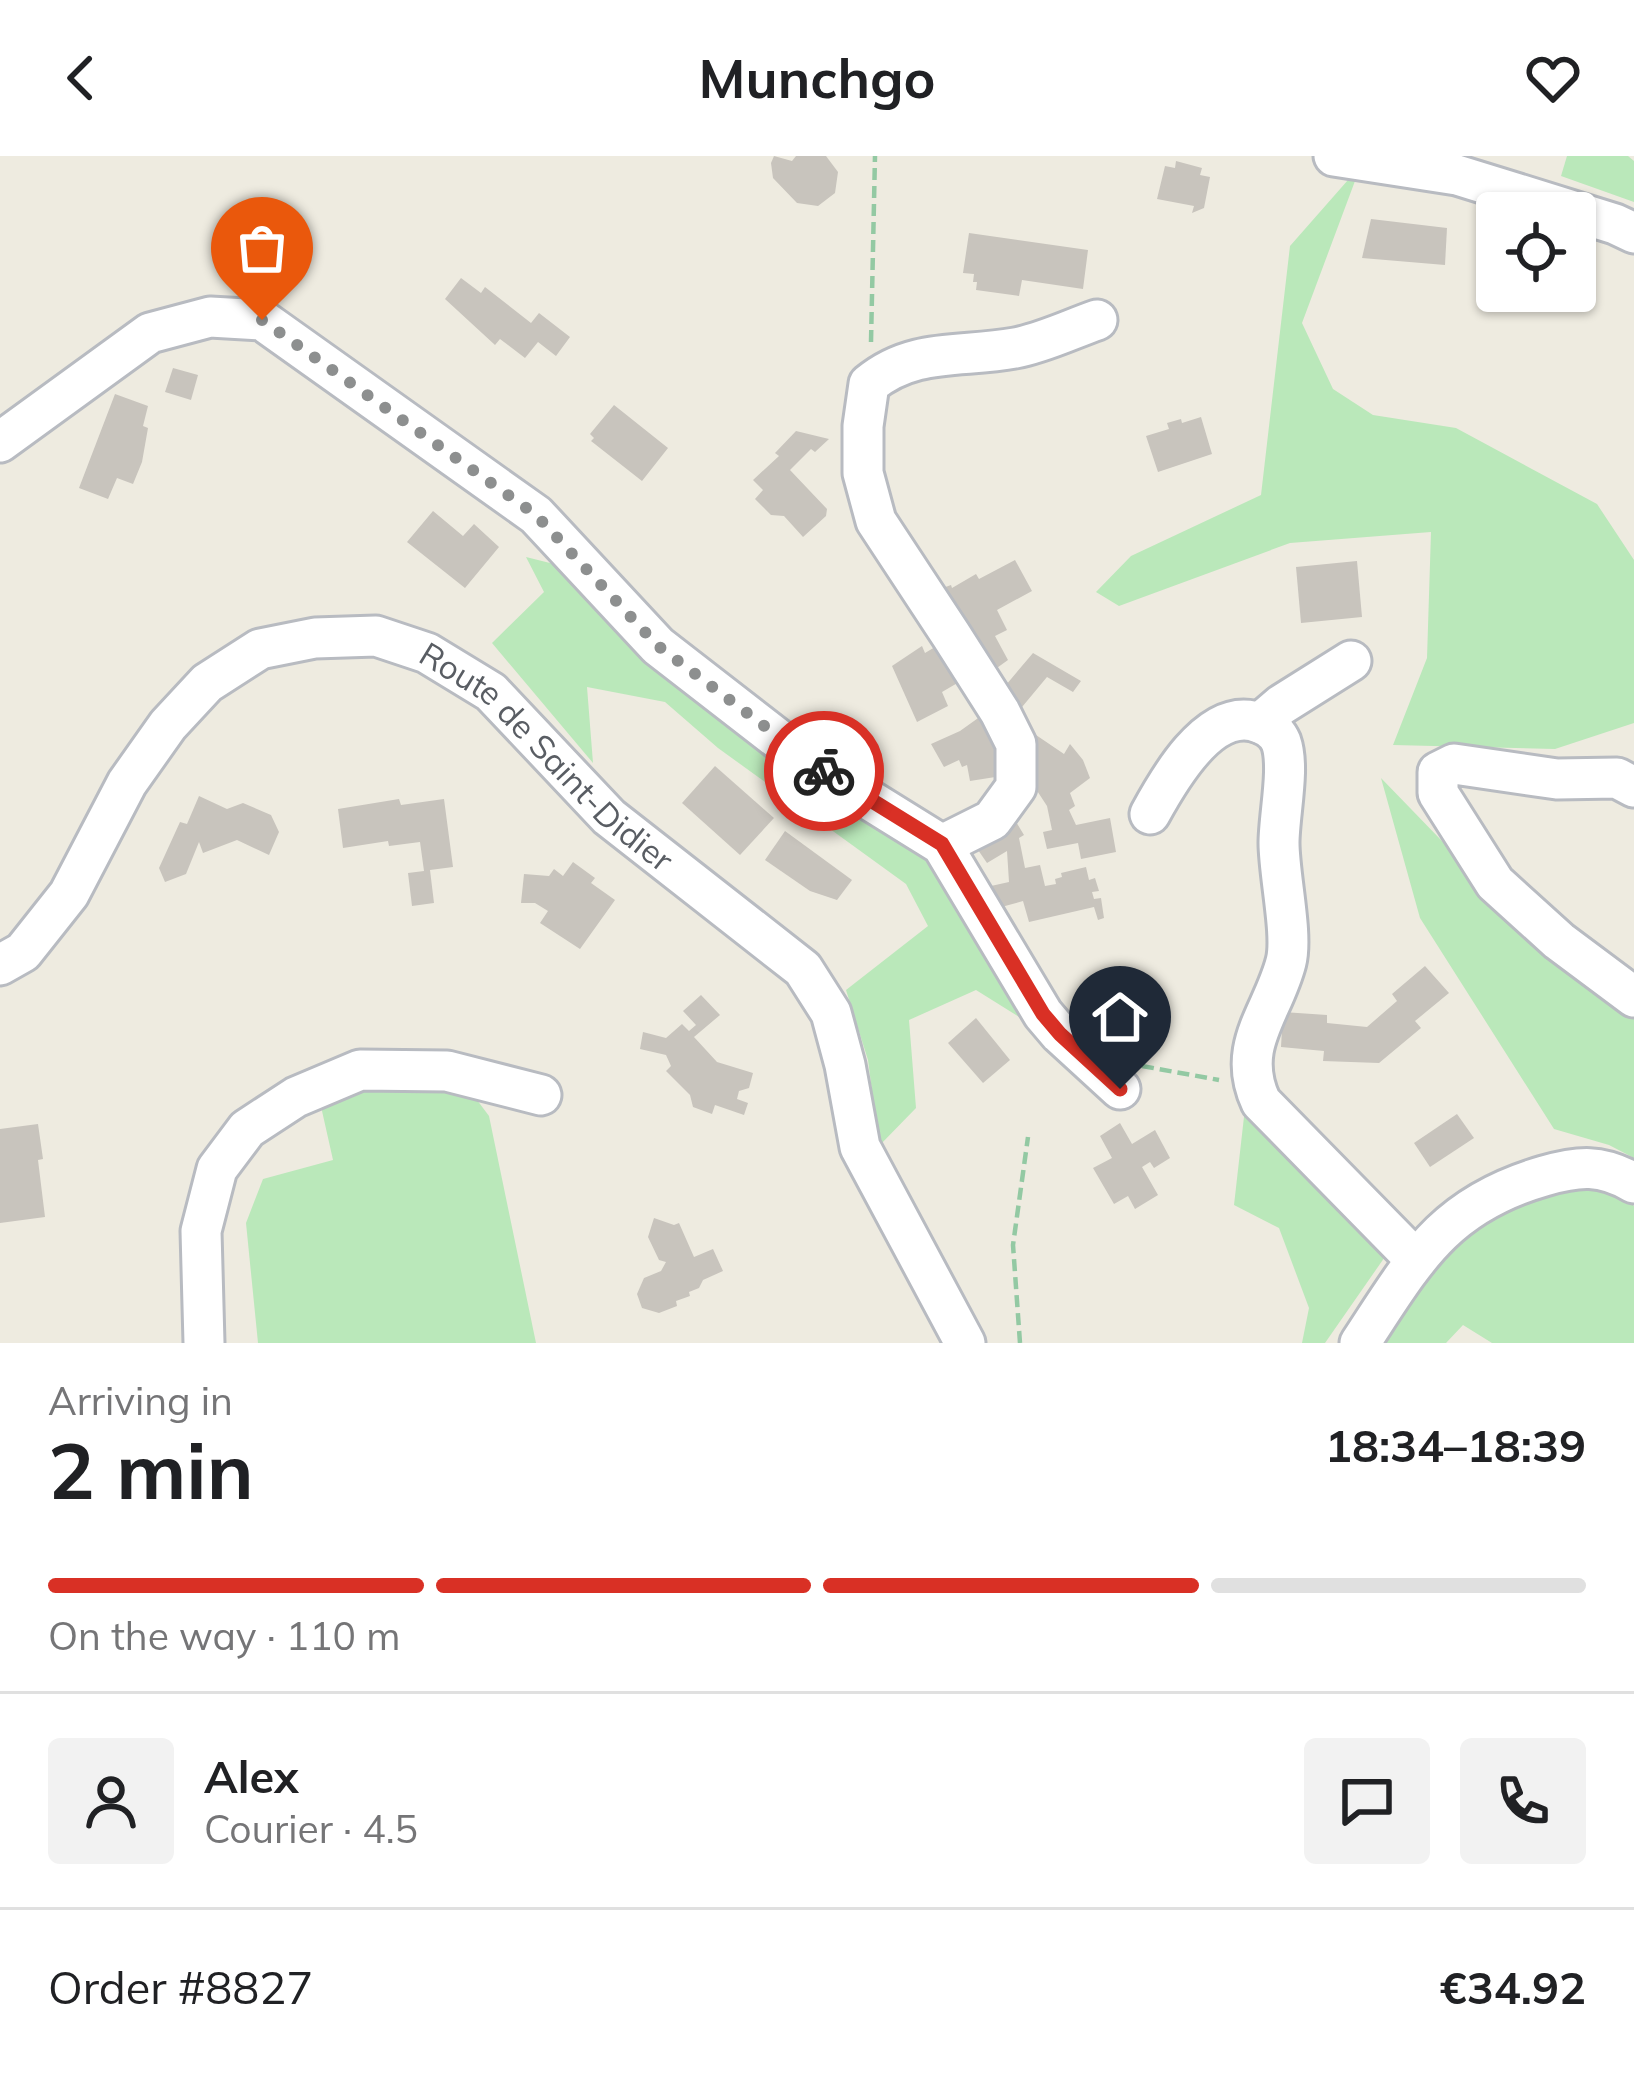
<!DOCTYPE html>
<html lang="en">
<head>
<meta charset="utf-8">
<style>
	:root { --surface:#fff; --page:#f2f2f2; --text:#202124; --muted:#757577; --line:#e0e0e0; --accent:#d93025 }
	body { margin:0; font-family:Mulish,sans-serif; background:var(--page); color:var(--text); height:100vh; display:flex; flex-direction:column; font-size:45px; white-space:nowrap }
	* { box-sizing:border-box; margin:0 }
	p { font-size:39px; color:var(--muted) }
	.icon { flex:none; width:66px; height:66px; fill:none; stroke:currentColor; stroke-width:2; stroke-linecap:round; stroke-linejoin:round }
	.map { position:relative; height:1187px; overflow:hidden }
	.sheet { display:flex; flex-direction:column; background:var(--surface); flex:1 }
	.sheet>* { flex:none }
	.controls { position:absolute; left:1476px; top:36px; display:grid; gap:24px }
	.controls a { display:grid; place-items:center; width:120px; height:120px; border-radius:12px; background:var(--surface); box-shadow:0 3px 9px #0004; font-size:60px }
	.pin { position:absolute; display:grid; place-items:center; width:102px; height:102px; color:#fff; margin:-123px -51px; border-radius:50% 50% 50% 0; rotate:-45deg; box-shadow:0 0 12px #0007 }
	.pin .icon { rotate:45deg }
	.courier { position:absolute; display:grid; place-items:center; width:120px; height:120px; margin:-60px; border:9px solid #d93025; border-radius:50%; background:#fff; color:#222; box-shadow:0 3px 15px #0007 }
	.headline em { font-style:normal; font-weight:700 }
	.headline div { display:flex; flex-direction:column-reverse }
	.headline { display:flex; align-items:center; justify-content:space-between; height:204px; padding:0 48px }
	h1 { font-size:78px; font-weight:700; line-height:90px }
	.bar { display:grid; grid-template-columns:repeat(4,1fr); gap:18px 12px; align-content:center; height:144px; padding:0 48px }
	.bar i { height:15px; border-radius:9px; background:var(--line) }
	.bar .on { background:var(--accent) }
	.bar p { grid-column:span 4 }
	.line { display:flex; align-items:center; gap:30px; padding:0 48px; border-top:3px solid var(--line) }
	.line div { flex:1 }
	.round { display:grid; place-items:center; flex:none; width:126px; height:126px; border-radius:12px; background:var(--page) }
	header { display:flex; justify-content:space-between; align-items:center; height:156px; padding:0 48px; background:var(--surface); font-size:54px; font-weight:700 }
	.map>svg:first-child { display:block }
	.green { fill:#bae8ba }
	.building { fill:#c8c4bd }
	.lines { fill:none; stroke-linecap:round; stroke-linejoin:round }
	.minor-casing { stroke:#b8bbc1; stroke-width:45 }
	.path { stroke:#93c9a3; stroke-width:4.5; stroke-dasharray:12 6; stroke-linecap:butt }
	.minor { stroke:#fff; stroke-width:39 }
	.done { stroke:#8d8f8f; stroke-width:12; stroke-dasharray:0 21.6 }
	.route { stroke:#d93025; stroke-width:15 }
	.labels { text-anchor:middle; stroke-width:9; stroke-linejoin:round; paint-order:stroke }
	.street-label { font-size:33px; fill:#595d63; stroke:#fff }
</style>
</head>
<body>
<header><svg class="icon" aria-label="back" viewBox="0 0 24 24"><path d="M15 5l-7 7 7 7"/></svg>Munchgo<svg class="icon" aria-label="heart" viewBox="0 0 24 24"><path d="M12 20l-8-8c-3-5 5-10 8-4 3-6 11-1 8 4z"/></svg></header>
<div class="map">
<svg width="1634" height="1187" viewBox="0 0 1634 1187">
	<rect width="100%" height="100%" fill="#eeebe0"/>
	<g class="green">
		<polygon points="1567,0 1628,0 1634,5 1634,46 1561,20"/>
		<polygon points="1348,24 1355,25 1302,167 1333,233 1373,259 1456,272 1597,348 1634,404 1634,567 1555,593 1393,589 1427,502 1431,376 1290,387 1119,450 1096,436 1131,400 1261,339 1290,90"/>
		<polygon points="526,401 574,413 930,699 1024,864 976,834 909,864 916,952 879,990 868,904 846,834 928,770 906,728 718,592 665,546 587,531 593,607 492,487 544,436"/>
		<polygon points="1381,622 1502,747 1634,854 1634,1002 1609,989 1554,973 1420,762"/>
		<polygon points="363,924 416,924 474,940 489,960 536,1187 258,1187 246,1067 263,1023 333,1004 320,946"/>
		<polygon points="1245,952 1389,1095 1325,1187 1302,1187 1309,1152 1279,1072 1234,1049"/>
		<path d="M1583,1028L1622,1040L1634,1050V1187H1492L1463,1169L1446,1187H1382C1395,1166 1407,1142 1422,1123C1463,1070 1521,1047 1583,1028Z"/>
	</g>
	<g class="building">
		<polygon points="774,0 792,5 796,0 826,0 838,16 835,37 818,50 797,47 773,22 771,7"/>
		<polygon points="1176,5 1202,12 1200,19 1210,21 1204,52 1192,57 1194,50 1157,43 1165,10 1175,12"/>
		<polygon points="1371,63 1447,72 1445,109 1362,102"/>
		<polygon points="969,77 1088,94 1083,133 1022,124 1019,140 976,134 977,126 973,126 974,118 963,117"/>
		<polygon points="461,122 481,137 485,131 531,167 539,157 570,181 556,200 538,186 525,202 500,183 495,189 445,143"/>
		<polygon points="173,212 198,219 191,244 165,236"/>
		<polygon points="115,238 148,250 143,270 148,272 142,306 133,328 117,322 108,343 79,332"/>
		<polygon points="614,249 668,292 642,325 591,285 594,282 590,278"/>
		<polygon points="1201,261 1212,298 1158,316 1146,280 1169,273 1167,267 1181,263 1182,267"/>
		<polygon points="796,275 829,283 815,296 811,293 790,314 827,353 826,360 803,381 784,360 771,359 755,343 763,334 753,324 779,300 775,297"/>
		<polygon points="433,355 463,380 474,368 499,391 465,432 407,386"/>
		<polygon points="1015,404 1032,435 997,454 1007,474 995,480 1008,504 987,519 940,433 951,429 952,432 976,418 979,423"/>
		<polygon points="1357,405 1362,461 1301,467 1296,411"/>
		<polygon points="945,485 966,522 942,536 948,550 917,566 892,510 922,490 925,497"/>
		<polygon points="1033,497 1081,525 1073,536 1047,521 1012,563 1000,536"/>
		<polygon points="988,555 1008,619 970,625 967,609 962,611 959,604 944,611 931,588 960,575"/>
		<polygon points="1036,579 1064,598 1070,588 1083,604 1090,622 1070,637 1075,650 1069,654 1076,669 1110,662 1116,696 1081,703 1078,687 1047,693 1043,676 1052,674 1047,650 1032,627 1025,631"/>
		<polygon points="715,610 774,662 740,699 682,647"/>
		<polygon points="199,640 227,653 243,647 271,659 279,676 269,699 237,684 203,697 199,686 186,718 165,726 159,712 180,666 187,668"/>
		<polygon points="399,643 401,649 444,643 453,711 430,714 434,747 412,750 408,717 424,715 420,686 389,690 388,685 343,692 338,653"/>
		<polygon points="1015,664 1024,679 1019,682 1025,712 1040,709 1045,730 1056,728 1055,723 1062,721 1061,717 1086,711 1089,724 1095,722 1099,735 1092,736 1094,743 1101,742 1104,762 1098,764 1094,751 1029,766 1023,745 994,753 982,732 1009,726 1007,695 987,707 976,691"/>
		<polygon points="785,675 852,724 837,744 810,735 765,704"/>
		<polygon points="573,706 595,722 591,727 615,744 580,793 540,767 548,755 535,747 521,747 524,718 549,720 554,713 563,720"/>
		<polygon points="1425,810 1449,837 1415,865 1421,872 1379,907 1323,905 1324,895 1281,891 1283,856 1327,859 1327,867 1367,871 1397,845 1392,838"/>
		<polygon points="701,839 720,859 694,881 717,906 753,917 749,932 739,935 737,943 748,947 744,959 715,949 712,958 693,951 690,939 666,915 671,910 666,899 640,893 643,876 666,882 682,868 689,875 696,869 683,855"/>
		<polygon points="976,862 1010,904 983,927 948,887"/>
		<polygon points="1457,958 1474,982 1430,1011 1414,987"/>
		<polygon points="1120,967 1132,988 1155,974 1170,1002 1154,1012 1150,1006 1142,1011 1158,1039 1135,1053 1128,1040 1114,1048 1093,1012 1112,1002 1100,980"/>
		<polygon points="38,968 43,1003 38,1004 45,1061 0,1067 0,973"/>
		<polygon points="654,1062 674,1069 679,1067 694,1101 713,1093 723,1115 703,1124 699,1132 689,1136 690,1140 676,1145 677,1150 659,1157 642,1152 637,1138 644,1122 661,1115 666,1106 659,1104 648,1081"/>
	</g>
	<g class="lines">
		<g class="minor-casing">
			<g id="minor">
				<polyline points="1334,0 1457,19 1615,68 1634,77"/>
				<polyline points="0,286 150,177 210,161 262,164 536,359 658,490 805,604 942,689 1043,858 1060,878 1120,933"/>
				<polyline points="1260,567 1281,549 1351,505"/>
				<polyline points="1634,631 1617,622 1557,623 1454,608 1438,616 1438,637 1495,727 1559,785 1634,841"/>
				<path d="M1150,658C1168,625 1207,555 1253,565C1265,568 1276,574 1281,586C1290,611 1279,659 1279,687C1279,719 1293,779 1286,806C1273,857 1235,890 1261,946L1415,1103"/>
				<path d="M942,689L992,664L1016,631V588L1000,556L951,479L876,365L863,317V270L869,228C914,191 962,202 1015,192C1043,187 1071,173 1097,164"/>
				<path id="s1" d="M0,809L23,796L69,738L127,627L168,569L207,527L260,493L315,482L376,480L427,497L491,536L609,661L803,813L831,857L845,909L860,991L965,1187"/>
				<polyline points="204,1187 201,1075 217,1013 247,973 296,941 360,914 447,915 541,939"/>
				<path d="M1360,1187C1414,1105 1443,1049 1544,1020C1579,1010 1601,1008 1634,1027"/>
			</g>
		</g>
		<g class="path">
			<polyline points="871,186 875,0"/>
			<polyline points="1142,910 1219,924"/>
			<polyline points="1020,1187 1013,1089 1028,981"/>
		</g>
		<use href="#minor" class="minor"/>
	</g>
	<g class="lines">
		<polyline class="done" points="262,164 536,359 658,490 824,615"/>
		<polyline class="route" points="824,615 942,688 1043,858 1060,878 1120,933"/>
	</g>
	<g class="labels">
		<g class="street-label">
			<text dy="12" stroke="none"><textPath href="#s1" startOffset="747">Route de Saint-Didier</textPath></text>
		</g>
	</g>
</svg>
<div class="controls">
<a><svg class="icon" aria-label="locate" viewBox="0 0 24 24"><circle cx="12" cy="12" r="6"/><path d="M12 2v4M12 18v4M2 12h4M18 12h4"/></svg></a>
</div>
<div class="pin" style="left:262px;top:164px;background:#ea580c"><svg class="icon" aria-label="bag" viewBox="0 0 24 24"><path d="M5 8h14l-1 12H6zM9 8a3 3 0 0 1 6 0"/></svg></div>
<div class="pin" style="left:1120px;top:933px;background:#1f2937"><svg class="icon" aria-label="home" viewBox="0 0 24 24"><path d="M3 11l9-7 9 7M6 9v11h12V9"/></svg></div>
<div class="courier" style="left:824px;top:615px"><svg class="icon" aria-label="bike" viewBox="0 0 24 24"><circle cx="6" cy="16" r="4"/><circle cx="18" cy="16" r="4"/><path d="M6 16l4-8h5l3 8M10 8l3 8H6M13 5h3"/></svg></div>
</div>
<section class="sheet">
<div class="headline"><div><h1>2 min</h1><p>Arriving in</p></div><em>18:34–18:39</em></div>
<div class="bar"><i class="on"></i><i class="on"></i><i class="on"></i><i></i><p>On the way · 110 m</p></div>
<div class="line" style="height:216px"><a class="round"><svg class="icon" aria-label="person" viewBox="0 0 24 24"><circle cx="12" cy="8" r="4"/><path d="M4 21q1-7 8-7t8 7"/></svg></a><div><b>Alex</b><p>Courier · 4.5</p></div><a class="round"><svg class="icon" aria-label="chat" viewBox="0 0 24 24"><path d="M4 5h16v11H9l-5 4z"/></svg></a><a class="round"><svg class="icon" aria-label="phone" viewBox="0 0 24 24"><path d="M5 4h4l2 5-3 2q2 4 5 5l2-3 5 2v4C11 20 4 13 5 4z"/></svg></a></div>
<div class="line" style="height:156px"><div>Order #8827</div><b>€34.92</b></div>
</section>
</body>
</html>
